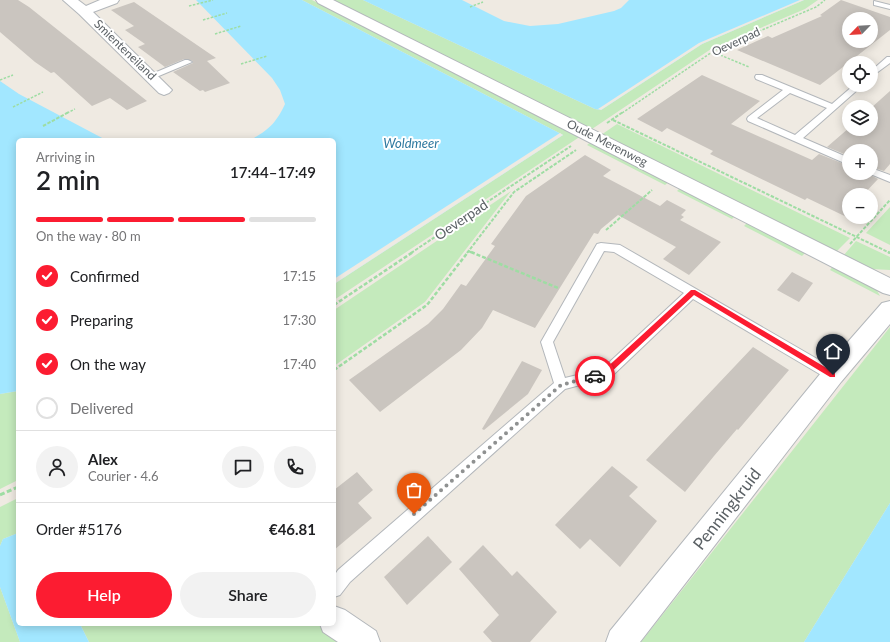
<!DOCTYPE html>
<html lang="en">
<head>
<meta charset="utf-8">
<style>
	:root { --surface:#fff; --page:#f2f2f2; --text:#202124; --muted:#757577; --line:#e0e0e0; --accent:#fc1c31 }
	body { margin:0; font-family:Lato,sans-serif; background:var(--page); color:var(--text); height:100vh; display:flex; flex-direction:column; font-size:15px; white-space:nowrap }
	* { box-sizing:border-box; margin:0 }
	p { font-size:13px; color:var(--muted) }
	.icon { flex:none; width:22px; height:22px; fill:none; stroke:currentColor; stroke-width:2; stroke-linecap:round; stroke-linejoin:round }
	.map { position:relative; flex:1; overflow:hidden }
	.details { position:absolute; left:16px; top:138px; width:320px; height:488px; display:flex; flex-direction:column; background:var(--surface); border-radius:6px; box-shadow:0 2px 10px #0003 }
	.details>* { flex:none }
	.needle { width:26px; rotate:245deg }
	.buttons { position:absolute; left:842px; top:12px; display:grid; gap:8px }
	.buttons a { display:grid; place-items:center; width:36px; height:36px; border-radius:50%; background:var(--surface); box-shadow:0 2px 10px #0003; font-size:20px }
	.pin { position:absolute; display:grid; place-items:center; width:34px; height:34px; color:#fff; margin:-41px -17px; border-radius:50% 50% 50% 0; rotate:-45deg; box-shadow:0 0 4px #0007 }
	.pin .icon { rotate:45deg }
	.courier { position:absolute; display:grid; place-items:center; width:40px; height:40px; margin:-20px; border:3px solid #fc1c31; border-radius:50%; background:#fff; color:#222; box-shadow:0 1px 5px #0007 }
	.head em { font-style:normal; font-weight:600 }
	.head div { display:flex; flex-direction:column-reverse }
	.head { display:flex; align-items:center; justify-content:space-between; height:68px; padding:0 20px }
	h1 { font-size:26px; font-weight:600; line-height:30px }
	.bar { display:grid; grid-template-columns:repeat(4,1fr); gap:6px 4px; align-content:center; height:48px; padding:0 20px }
	.bar i { height:5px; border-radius:3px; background:var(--line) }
	.bar .selected { background:var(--accent) }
	.bar p { grid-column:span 4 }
	.line { display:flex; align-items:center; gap:10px; padding:0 20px; border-top:1px solid var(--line) }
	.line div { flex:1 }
	.round { display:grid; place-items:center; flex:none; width:42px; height:42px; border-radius:21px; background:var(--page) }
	ol { padding:0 20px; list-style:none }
	li { display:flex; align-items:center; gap:12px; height:44px }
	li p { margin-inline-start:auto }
	li .icon { padding:4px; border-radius:50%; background:var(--accent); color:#fff; stroke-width:4 }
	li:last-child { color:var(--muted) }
	li i { width:22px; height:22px; border:2px solid var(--line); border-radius:50% }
	.cta { display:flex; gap:8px; margin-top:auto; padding:8px 20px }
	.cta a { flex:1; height:46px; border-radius:24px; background:var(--accent); color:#fff; font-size:16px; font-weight:600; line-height:46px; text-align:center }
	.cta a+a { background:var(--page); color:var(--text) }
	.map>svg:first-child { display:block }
	.green { fill:#c4eabc }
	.water { fill:#a2e7ff }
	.pier { fill:#efeae2 }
	.building { fill:#cac5bf; fill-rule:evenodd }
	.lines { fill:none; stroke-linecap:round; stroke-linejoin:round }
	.lane-casing { stroke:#b3b7bb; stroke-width:2 }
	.street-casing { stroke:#b3b7bb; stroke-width:2 }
	.path-far3 { stroke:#9edda3; stroke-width:1.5; stroke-dasharray:2.5 1.5; stroke-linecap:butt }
	.path-far2 { stroke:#9edda3; stroke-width:2; stroke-dasharray:3.5 1.5; stroke-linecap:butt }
	.path-far1 { stroke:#9edda3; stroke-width:2.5; stroke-dasharray:4 2; stroke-linecap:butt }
	.path { stroke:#9edda3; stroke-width:3; stroke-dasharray:5 2.5; stroke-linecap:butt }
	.lane { fill:#fff; fill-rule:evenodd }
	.street { fill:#fff; fill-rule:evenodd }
	.route { fill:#fc1c31 }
	.done { stroke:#8f9191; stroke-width:4; stroke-dasharray:0 7.2 }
	.labels { text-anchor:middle; stroke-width:4; stroke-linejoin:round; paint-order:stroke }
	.far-street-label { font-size:12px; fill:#5b6165; stroke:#fff }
	.far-water-label { font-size:13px; font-style:italic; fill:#2e79a0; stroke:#fff }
	.street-label { font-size:14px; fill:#5b6165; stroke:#fff }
	.near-street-label { font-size:17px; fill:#5b6165; stroke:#fff }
</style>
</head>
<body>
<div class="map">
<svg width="890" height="642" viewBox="0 0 890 642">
	<rect width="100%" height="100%" fill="#efeae2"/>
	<g class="green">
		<polygon points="302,0 312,0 581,136 334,300 334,284 563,135"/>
		<polygon points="333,0 363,0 595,109 601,110 702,44 804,0 818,0 805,9 711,49 592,129 589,129"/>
		<polygon points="617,124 850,238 836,252 601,135"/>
		<polygon points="592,141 670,181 665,185 587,145"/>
		<polygon points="681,187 736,215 732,219 677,191"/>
		<polygon points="511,191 425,302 334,366 334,310"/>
		<polygon points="890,207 890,245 866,233"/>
		<polygon points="749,221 807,251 802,256 744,226"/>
		<polygon points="856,241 890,257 890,270 872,269 843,256"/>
		<polygon points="834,265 874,285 880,296 830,270"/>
		<polygon points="890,327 890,503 804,642 641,642"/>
		<polygon points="18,391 18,480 0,489 0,394"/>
		<polygon points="18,498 18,533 3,539 0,546 0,507"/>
		<polygon points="0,587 20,642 0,642"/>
		<polygon points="80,624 319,624 344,642 89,642"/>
	</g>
	<g class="water">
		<path d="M196,0H302L563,135L334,284V140H250C269,130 276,123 285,104L280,90L272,78Z"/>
		<polygon points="363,0 462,0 504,21 530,26 558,24 614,11 621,8 629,0 804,0 702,44 601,110 595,109"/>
		<polygon points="0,81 19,94 106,140 18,140 18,391 0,394"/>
		<polygon points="890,503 890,642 804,642"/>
		<polygon points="18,533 18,624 80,624 89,642 20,642 0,587 0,546 3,539"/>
	</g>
	<g class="pier">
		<polygon points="800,0 804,0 702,44 601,110 598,109 699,43"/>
		<polygon points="560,133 563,135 334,284 334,279"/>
	</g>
	<g class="building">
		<polygon points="0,0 18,0 29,7 147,101 127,110 110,98 92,106 54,72 51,73 35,62 0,32"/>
		<path d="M841,0L890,17V30L820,85L737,50L768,36L772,38L822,16L820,15ZM849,19H871V41H849Z"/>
		<polygon points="134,2 216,58 207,61 230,83 205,92 203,90 200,91 173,72 193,63 193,61 184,59 165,67 138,47 145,44 125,30 134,26 111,10"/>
		<polygon points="702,75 760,101 731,124 812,160 819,154 849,166 849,173 867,173 878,179 863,195 849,195 849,217 861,217 857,222 807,198 805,200 710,154 713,151 667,128 662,132 637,119"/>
		<polygon points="890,91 890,164 884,171 871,167 871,151 849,151 849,156 827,147 849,128 849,129 871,129 871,108"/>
		<polygon points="585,155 611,170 603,176 660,206 667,200 686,210 681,215 684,217 680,220 721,242 689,275 663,259 676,247 618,215 601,229 598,234 594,233 535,328 493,310 482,328 461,350 380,412 349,380 428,324 443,309 461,284 466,286 495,246 491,244 526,196"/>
		<polygon points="792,272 813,283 799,302 777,290"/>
		<polygon points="753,347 789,370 738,430 737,429 714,456 685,492 646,460"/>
		<polygon points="522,361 542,370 528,394 484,430 482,429"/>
		<polygon points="612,466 638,487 629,496 657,521 620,567 590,539 580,549 555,525"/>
		<polygon points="357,472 373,490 358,503 372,518 334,550 334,490"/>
		<polygon points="428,536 452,562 407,605 384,577"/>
		<polygon points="483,545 512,576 517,571 557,612 530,642 492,642 483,632 499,615 459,569"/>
	</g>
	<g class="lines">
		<g class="lane-casing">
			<g id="lane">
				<polygon points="874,1 890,5 890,9 874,5"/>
				<polygon points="887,57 890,57 890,63 871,77 871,71"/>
				<polygon points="185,60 188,60 192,62 154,78 151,78 147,76"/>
				<path d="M756,75H762L832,104L854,85H863L803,138L849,158V165L748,121L747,119L748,117L783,90L756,79L755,77ZM790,93L827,108L795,135L757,118Z"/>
				<polygon points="871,168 890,175 890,182 868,173 871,173"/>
				<path d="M601,243L620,245L838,371L839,375L838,379L833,380L828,379L693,299L611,377L565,389L350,582L340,595L334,597V576L338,570L554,383L541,342L597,244ZM604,251L614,252L684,293L602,369L565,378L553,342Z"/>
			</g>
		</g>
		<g class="street-casing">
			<g id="street">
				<polygon points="63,0 78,0 86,6 100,0 119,0 117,3 93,12 169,87 172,90 169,93 164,95 159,93 79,14"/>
				<polygon points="316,0 333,0 890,278 890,295 883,293 318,3"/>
				<polygon points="890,301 890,324 841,382 640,642 606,642 610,631 825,368 882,303"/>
				<polygon points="334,606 345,610 376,631 380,642 338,642 323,632 320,624 334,624"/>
			</g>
		</g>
		<g class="path-far3">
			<polyline points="189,6 213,0"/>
			<polyline points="470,7 483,2"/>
			<polyline points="203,20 227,13"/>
			<polyline points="215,34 241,26"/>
			<polyline points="713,52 749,67"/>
			<polyline points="241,64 267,56"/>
			<polyline points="0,80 13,75"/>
			<polyline points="13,107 43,92"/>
			<polyline points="67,113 75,109"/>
			<polyline points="622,113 715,50 816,7 825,0"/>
		</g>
		<g class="path-far2">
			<polyline points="613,120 890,253"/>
			<polyline points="607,123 623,112"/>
			<polyline points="43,126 69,112"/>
			<polyline points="606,230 652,190"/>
			<polyline points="850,244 890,200"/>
			<polyline points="468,251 473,253"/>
			<polyline points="411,253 571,146"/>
			<polyline points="467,253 514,192 576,150"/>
		</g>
		<g class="path-far1">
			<polyline points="471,252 558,288"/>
			<polyline points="888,252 890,253"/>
			<polyline points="334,305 413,252"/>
			<polyline points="334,370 427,305 468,252"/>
		</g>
		<polyline class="path" points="0,495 18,487"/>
		<use href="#lane" class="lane"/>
		<use href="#street" class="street"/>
	</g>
	<polygon class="route" points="691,290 695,290 835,373 835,377 830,377 694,295 608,375 595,379 593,378 593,374 603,371"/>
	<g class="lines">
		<polyline class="done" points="414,514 561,385 595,376"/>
	</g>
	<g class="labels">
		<g class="far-street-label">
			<text transform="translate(736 42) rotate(-25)" y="4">Oeverpad</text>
			<text transform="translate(125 50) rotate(44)" y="4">Smienteneiland</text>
			<text transform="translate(607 143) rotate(27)" y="4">Oude Merenweg</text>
		</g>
		<g class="far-water-label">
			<text x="411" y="148">Woldmeer</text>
		</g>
		<g class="street-label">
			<text transform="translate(461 220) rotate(-34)" y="5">Oeverpad</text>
		</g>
		<g class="near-street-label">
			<text transform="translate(727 509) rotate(-52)" y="6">Penningkruid</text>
		</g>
	</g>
</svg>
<div class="buttons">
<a><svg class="needle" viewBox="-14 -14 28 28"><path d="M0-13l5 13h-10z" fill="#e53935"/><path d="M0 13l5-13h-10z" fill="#757577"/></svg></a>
<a><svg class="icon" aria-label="locate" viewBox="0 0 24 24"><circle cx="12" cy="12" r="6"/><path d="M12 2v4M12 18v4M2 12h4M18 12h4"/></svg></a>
<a><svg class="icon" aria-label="layers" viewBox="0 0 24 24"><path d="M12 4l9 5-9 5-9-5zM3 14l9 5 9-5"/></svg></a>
<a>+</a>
<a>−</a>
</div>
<div class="pin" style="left:414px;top:514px;background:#ea580c"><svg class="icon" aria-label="bag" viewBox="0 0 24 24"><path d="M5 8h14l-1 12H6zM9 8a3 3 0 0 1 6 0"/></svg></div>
<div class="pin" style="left:833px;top:375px;background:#1f2937"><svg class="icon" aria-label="home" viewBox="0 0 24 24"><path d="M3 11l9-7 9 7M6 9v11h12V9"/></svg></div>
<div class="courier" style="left:595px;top:376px"><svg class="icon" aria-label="car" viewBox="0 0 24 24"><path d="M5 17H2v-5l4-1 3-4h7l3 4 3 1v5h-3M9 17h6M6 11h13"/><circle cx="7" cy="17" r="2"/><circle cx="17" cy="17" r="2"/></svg></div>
<section class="details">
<div class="head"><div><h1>2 min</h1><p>Arriving in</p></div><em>17:44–17:49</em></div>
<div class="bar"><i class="selected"></i><i class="selected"></i><i class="selected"></i><i></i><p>On the way · 80 m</p></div>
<ol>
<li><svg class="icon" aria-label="check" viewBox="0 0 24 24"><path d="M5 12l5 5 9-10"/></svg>Confirmed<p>17:15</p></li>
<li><svg class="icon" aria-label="check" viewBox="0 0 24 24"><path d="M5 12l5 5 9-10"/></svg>Preparing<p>17:30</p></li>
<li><svg class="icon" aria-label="check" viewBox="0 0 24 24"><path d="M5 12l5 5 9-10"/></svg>On the way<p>17:40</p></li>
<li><i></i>Delivered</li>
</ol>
<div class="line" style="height:72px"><a class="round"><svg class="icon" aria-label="person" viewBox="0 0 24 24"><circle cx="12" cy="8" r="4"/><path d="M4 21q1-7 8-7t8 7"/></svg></a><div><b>Alex</b><p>Courier · 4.6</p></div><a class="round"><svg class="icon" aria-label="chat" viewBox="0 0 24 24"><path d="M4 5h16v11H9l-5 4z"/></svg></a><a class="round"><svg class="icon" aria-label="phone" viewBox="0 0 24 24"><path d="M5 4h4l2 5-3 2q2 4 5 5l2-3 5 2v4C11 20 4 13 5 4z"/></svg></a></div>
<div class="line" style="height:52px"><div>Order #5176</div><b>€46.81</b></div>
<div class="cta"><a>Help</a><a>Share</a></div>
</section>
</div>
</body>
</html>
